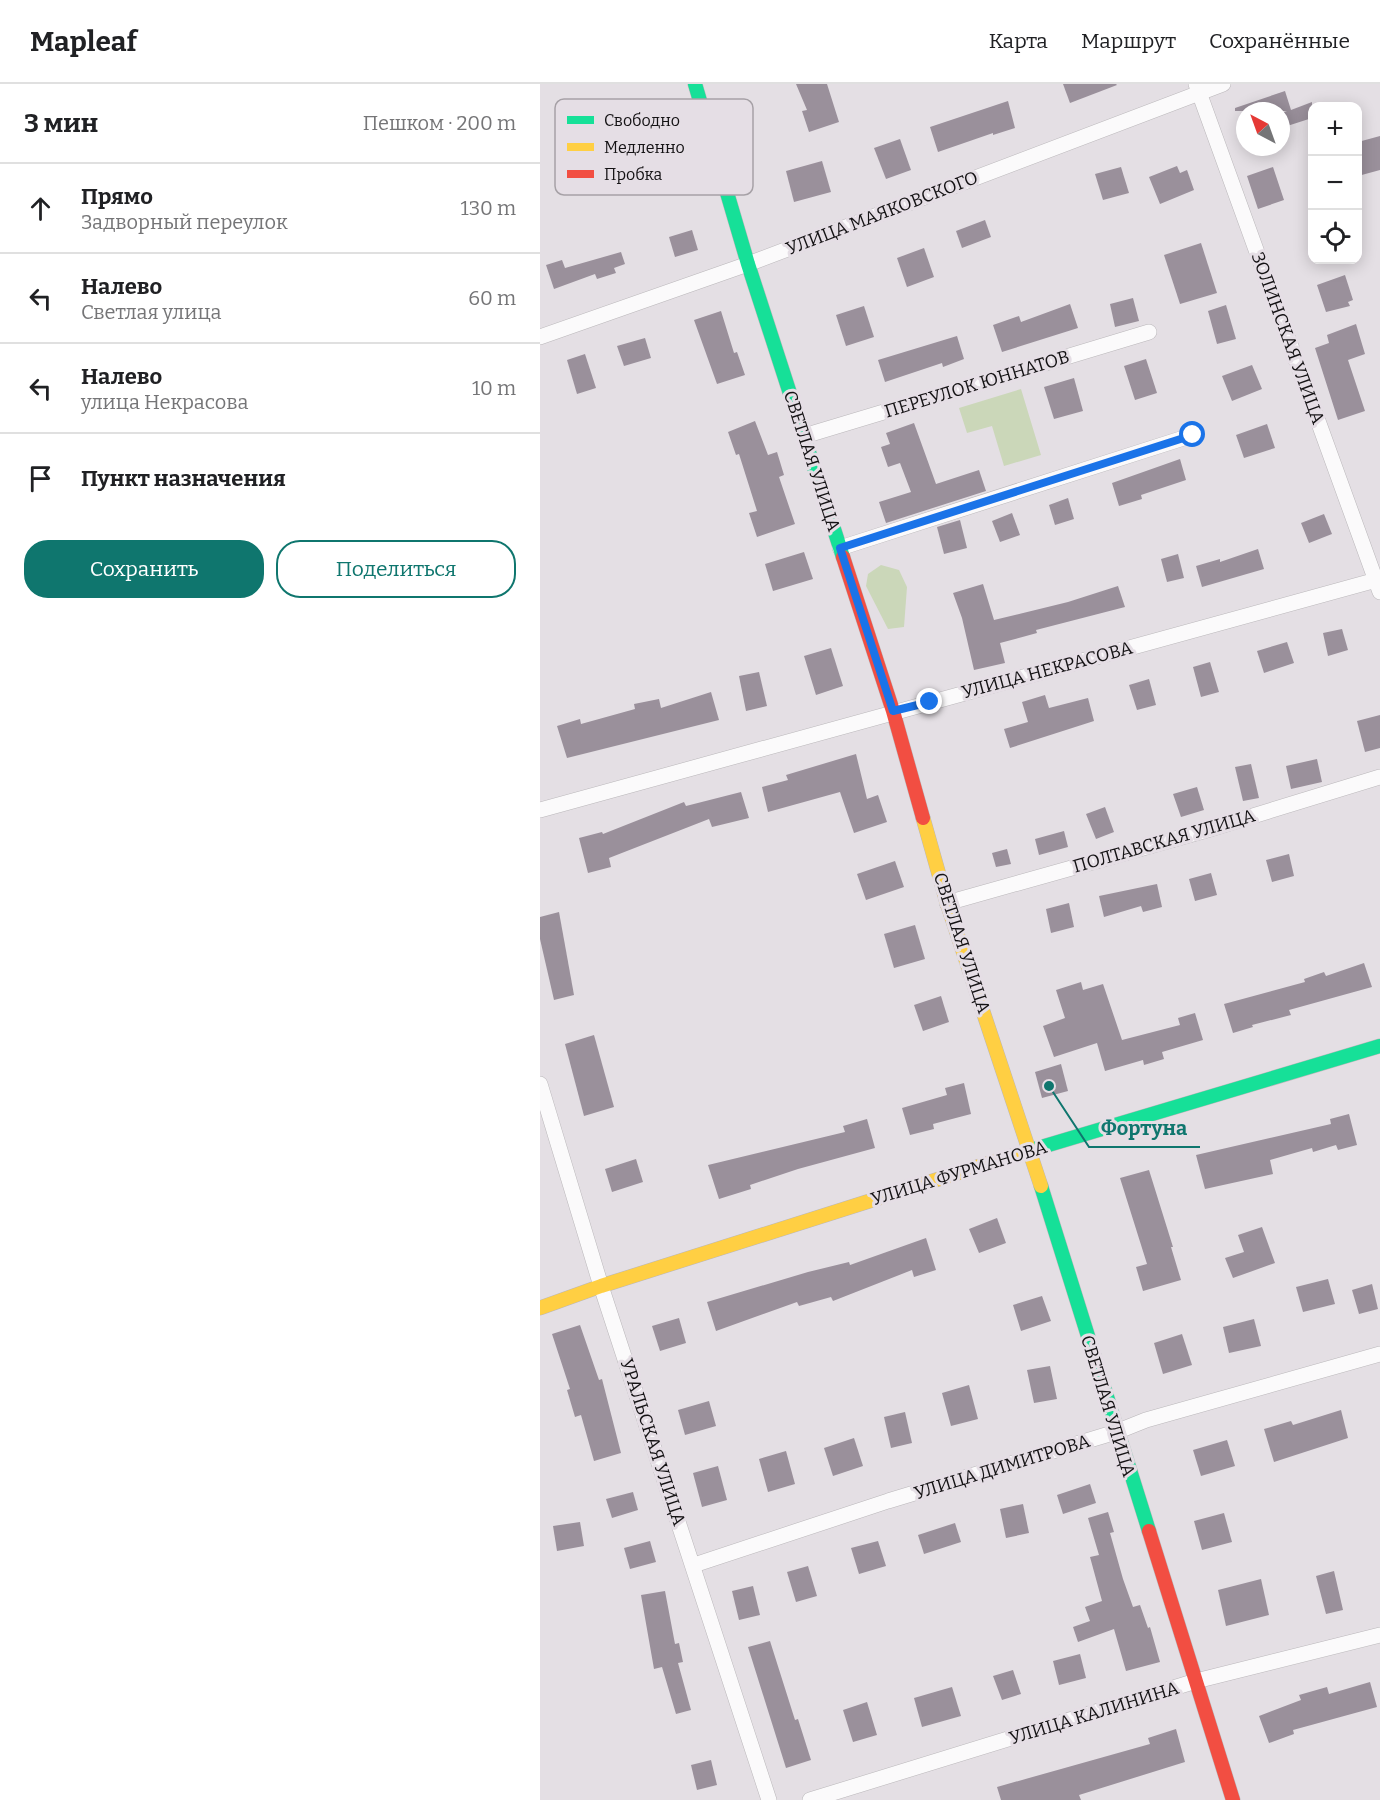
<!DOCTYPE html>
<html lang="ru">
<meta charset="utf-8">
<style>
body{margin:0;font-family:Bitter,serif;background:#f2f2f2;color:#202124}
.controls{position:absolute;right:18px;top:18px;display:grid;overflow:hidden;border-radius:12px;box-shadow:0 3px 15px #0003}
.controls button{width:54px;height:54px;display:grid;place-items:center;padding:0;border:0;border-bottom:2px solid #e0e0e0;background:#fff;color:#202124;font:30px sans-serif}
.compass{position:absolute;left:696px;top:18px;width:54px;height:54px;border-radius:50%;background:#fff;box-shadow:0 3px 15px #0003;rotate:319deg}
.stop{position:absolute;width:18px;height:18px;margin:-14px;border:4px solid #1a73e8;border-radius:50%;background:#fff}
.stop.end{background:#1a73e8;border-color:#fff;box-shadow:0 2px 6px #0008}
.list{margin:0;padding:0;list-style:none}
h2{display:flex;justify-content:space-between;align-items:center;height:78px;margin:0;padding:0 24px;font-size:26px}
h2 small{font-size:20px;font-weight:400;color:#757577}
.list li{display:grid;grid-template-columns:39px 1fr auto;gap:18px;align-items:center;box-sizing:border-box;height:90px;padding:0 24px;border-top:2px solid #e0e0e0}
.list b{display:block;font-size:22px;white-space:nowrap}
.list p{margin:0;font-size:20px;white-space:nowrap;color:#757577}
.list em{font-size:20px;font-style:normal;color:#757577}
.actions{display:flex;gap:12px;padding:18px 24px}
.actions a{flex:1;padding:14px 0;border:2px solid #0f766e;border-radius:24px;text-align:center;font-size:21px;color:#0f766e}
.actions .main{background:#0f766e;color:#fff}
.icon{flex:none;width:33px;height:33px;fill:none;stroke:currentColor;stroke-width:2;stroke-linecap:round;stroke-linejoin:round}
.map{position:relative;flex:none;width:840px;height:1716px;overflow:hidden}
header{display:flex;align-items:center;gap:36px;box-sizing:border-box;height:84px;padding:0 30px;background:#fff;border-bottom:2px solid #e0e0e0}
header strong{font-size:28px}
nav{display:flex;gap:33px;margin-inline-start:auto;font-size:21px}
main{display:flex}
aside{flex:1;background:#fff}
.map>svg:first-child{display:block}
.green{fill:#cbd7b9}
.building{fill:#9a909b}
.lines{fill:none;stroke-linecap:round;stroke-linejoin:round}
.street-casing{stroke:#bab7ba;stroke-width:16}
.fast-casing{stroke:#bab7ba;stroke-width:15}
.slow-casing{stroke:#bab7ba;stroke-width:15}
.jam-casing{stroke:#bab7ba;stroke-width:15}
.street{stroke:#fbfafb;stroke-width:15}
.fast{stroke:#16e098;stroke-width:14}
.slow{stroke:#ffcf43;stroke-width:14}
.jam{stroke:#f24e42;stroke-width:14}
.route{stroke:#1a73e8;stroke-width:8}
.labels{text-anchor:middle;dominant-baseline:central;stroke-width:6;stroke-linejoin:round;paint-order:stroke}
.street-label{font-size:18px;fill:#141214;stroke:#e5dee5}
.key{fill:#e5dee5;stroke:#a6a1a6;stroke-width:1.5}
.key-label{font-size:16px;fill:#141214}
.leader{fill:none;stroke:#0f766e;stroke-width:2}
.callout-dot{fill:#0f766e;stroke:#e5dee5;stroke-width:2}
.callout-label{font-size:20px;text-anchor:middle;font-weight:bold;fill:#0f766e;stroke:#e5dee5;stroke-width:6;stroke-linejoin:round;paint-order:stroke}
</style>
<header>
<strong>Mapleaf</strong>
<nav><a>Карта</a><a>Маршрут</a><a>Сохранённые</a></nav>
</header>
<main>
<aside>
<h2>3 мин<small>Пешком · 200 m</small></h2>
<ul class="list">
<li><svg class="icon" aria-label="ahead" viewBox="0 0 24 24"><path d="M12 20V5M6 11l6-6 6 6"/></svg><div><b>Прямо</b><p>Задворный переулок</p></div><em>130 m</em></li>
<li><svg class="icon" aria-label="left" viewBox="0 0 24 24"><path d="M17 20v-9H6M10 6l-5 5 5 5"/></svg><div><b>Налево</b><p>Светлая улица</p></div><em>60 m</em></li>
<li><svg class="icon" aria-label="left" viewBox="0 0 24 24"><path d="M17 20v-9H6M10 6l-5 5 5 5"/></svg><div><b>Налево</b><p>улица Некрасова</p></div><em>10 m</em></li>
<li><svg class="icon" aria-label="arrive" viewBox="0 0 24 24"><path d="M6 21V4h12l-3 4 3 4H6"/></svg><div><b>Пункт назначения</b></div></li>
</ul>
<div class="actions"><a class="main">Сохранить</a><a>Поделиться</a></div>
</aside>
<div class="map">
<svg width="840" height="1716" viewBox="0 0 840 1716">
<rect width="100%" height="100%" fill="#e4dfe4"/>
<g class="green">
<path d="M 481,305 L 501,371 L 464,382 L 452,342 L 427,349 L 419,324 Z"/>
<path d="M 341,481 L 359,486 L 367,503 L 364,543 L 348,545 L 326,502 L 328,490 Z"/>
</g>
<g class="building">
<path d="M 256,0 L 287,0 L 299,38 L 269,48 L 262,27 L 267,26 Z"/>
<path d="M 523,0 L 576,0 L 577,1 L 530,19 Z"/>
<path d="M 745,7 L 751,26 L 772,18 L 772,34 L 741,44 L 741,29 L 747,27 L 695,27 L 695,24 Z"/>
<path d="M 468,17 L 475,44 L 453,51 L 453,49 L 398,68 L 390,43 Z"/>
<path d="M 840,52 L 840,86 L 818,92 L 818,58 Z"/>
<path d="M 360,55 L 371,86 L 346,95 L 334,64 Z"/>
<path d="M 282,77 L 291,108 L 254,118 L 246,87 Z"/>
<path d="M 637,82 L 640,89 L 647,86 L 654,106 L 620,120 L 609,93 Z"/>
<path d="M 581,83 L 589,109 L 563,116 L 555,90 Z"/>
<path d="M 733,83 L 744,116 L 718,125 L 707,92 Z"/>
<path d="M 445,136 L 451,153 L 422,164 L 416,147 Z"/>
<path d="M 152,146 L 158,166 L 135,173 L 129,153 Z"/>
<path d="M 661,159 L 677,209 L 640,220 L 624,171 Z"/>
<path d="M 384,164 L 394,193 L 367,203 L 357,174 Z"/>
<path d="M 81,168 L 85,180 L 74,184 L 76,189 L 57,195 L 55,190 L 14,205 L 6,181 L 22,176 L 25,184 Z"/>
<path d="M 805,191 L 813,216 L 808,218 L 810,222 L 786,228 L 777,201 Z"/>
<path d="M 593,214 L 599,237 L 575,243 L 570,220 Z"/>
<path d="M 530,220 L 538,244 L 462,268 L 453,241 L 479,232 L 481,238 Z"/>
<path d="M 686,221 L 696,255 L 677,260 L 668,227 Z"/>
<path d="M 324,222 L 334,253 L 306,262 L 296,231 Z"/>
<path d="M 181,227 L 194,269 L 197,268 L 205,291 L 177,300 L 154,236 Z"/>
<path d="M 816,240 L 825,270 L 808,276 L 825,327 L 798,336 L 775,264 L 789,259 L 787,251 Z"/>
<path d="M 417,252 L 424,275 L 403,283 L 402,279 L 345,298 L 338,276 Z"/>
<path d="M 105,254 L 111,274 L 84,282 L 77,262 Z"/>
<path d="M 45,270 L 56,304 L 37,310 L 27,276 Z"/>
<path d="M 606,275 L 617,309 L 595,316 L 584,282 Z"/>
<path d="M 712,281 L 722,305 L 692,317 L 682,292 Z"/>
<path d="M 534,294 L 543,327 L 514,335 L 504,303 Z"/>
<path d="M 215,337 L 228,371 L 237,368 L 244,391 L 239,393 L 255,440 L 217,453 L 209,429 L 217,427 L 199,370 L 196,371 L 188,348 Z"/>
<path d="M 374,339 L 396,400 L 439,386 L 446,407 L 346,439 L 339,418 L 371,408 L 360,379 L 348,383 L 341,363 L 350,360 L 346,349 Z"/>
<path d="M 727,340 L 735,364 L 704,374 L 696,351 Z"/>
<path d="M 640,375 L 646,396 L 601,411 L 602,415 L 579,422 L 572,399 Z"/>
<path d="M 528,414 L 534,435 L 515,441 L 509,421 Z"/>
<path d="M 472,429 L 480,451 L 460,458 L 452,437 Z"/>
<path d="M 784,430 L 792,450 L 769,459 L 761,439 Z"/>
<path d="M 420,436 L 427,464 L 404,470 L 397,443 Z"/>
<path d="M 718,465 L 724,485 L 662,503 L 656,482 L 680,475 L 680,478 Z"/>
<path d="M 264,468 L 273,495 L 233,507 L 225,480 Z"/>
<path d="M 638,470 L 644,494 L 627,498 L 621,475 Z"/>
<path d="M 443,500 L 454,536 L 528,518 L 578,502 L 585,523 L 496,546 L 497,549 L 460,559 L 465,579 L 434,586 L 422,534 L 413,509 Z"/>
<path d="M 802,545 L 808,566 L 788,572 L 783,549 Z"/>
<path d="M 747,558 L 754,579 L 724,589 L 717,567 Z"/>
<path d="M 291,564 L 303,602 L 276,611 L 264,572 Z"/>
<path d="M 670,578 L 679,608 L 661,613 L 653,583 Z"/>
<path d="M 219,588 L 227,622 L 206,627 L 199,592 Z"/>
<path d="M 609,595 L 616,621 L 597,626 L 589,601 Z"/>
<path d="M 171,608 L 179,636 L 27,674 L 17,642 L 40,635 L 41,640 L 95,625 L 94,620 L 119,615 L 121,624 Z"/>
<path d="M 505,611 L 509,624 L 548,614 L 554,637 L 470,664 L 464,645 L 488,638 L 482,618 Z"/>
<path d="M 840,631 L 840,664 L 825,668 L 817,637 Z"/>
<path d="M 316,670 L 327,715 L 338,711 L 347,738 L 314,749 L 300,708 L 228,728 L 222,703 L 248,696 L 246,691 Z"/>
<path d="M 777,675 L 782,698 L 751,705 L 746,682 Z"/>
<path d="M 711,680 L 719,714 L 703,717 L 695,683 Z"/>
<path d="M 657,703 L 664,726 L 641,733 L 633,710 Z"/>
<path d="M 201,708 L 209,734 L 172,743 L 169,735 L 69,774 L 71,783 L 48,789 L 39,754 L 62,748 L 63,750 L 144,718 L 146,722 Z"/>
<path d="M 565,723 L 574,748 L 556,755 L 546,730 Z"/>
<path d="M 524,747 L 528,763 L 499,771 L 495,755 Z"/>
<path d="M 467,765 L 471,780 L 456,783 L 452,769 Z"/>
<path d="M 749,770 L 754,792 L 732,798 L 726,776 Z"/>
<path d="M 355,777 L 364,803 L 326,816 L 317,790 Z"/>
<path d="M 671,789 L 677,811 L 655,817 L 649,795 Z"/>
<path d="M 617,800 L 622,823 L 603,828 L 601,822 L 564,833 L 559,812 Z"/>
<path d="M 529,819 L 534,843 L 511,849 L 506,825 Z"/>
<path d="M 19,828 L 34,911 L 14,916 L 0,855 L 0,833 Z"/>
<path d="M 375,841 L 385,875 L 354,884 L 344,850 Z"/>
<path d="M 824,879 L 832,903 L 749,926 L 751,931 L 712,941 L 713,943 L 693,949 L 684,920 L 765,898 L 764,895 L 784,888 L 786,892 Z"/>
<path d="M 541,898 L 543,906 L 563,900 L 582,956 L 640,941 L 638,934 L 655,929 L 663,956 L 622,968 L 624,975 L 604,981 L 603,976 L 565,987 L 557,959 L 514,973 L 503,942 L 525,934 L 516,906 Z"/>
<path d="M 401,912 L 409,938 L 383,947 L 374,921 Z"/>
<path d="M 54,951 L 74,1023 L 44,1032 L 25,960 Z"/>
<path d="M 521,980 L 528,1007 L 502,1014 L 495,988 Z"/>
<path d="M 424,999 L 431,1030 L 393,1040 L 394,1045 L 370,1051 L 362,1024 L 407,1011 L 405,1004 Z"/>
<path d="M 809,1030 L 817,1061 L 798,1066 L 796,1061 L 773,1068 L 772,1064 L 730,1076 L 733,1090 L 665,1105 L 656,1071 L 791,1040 L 790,1035 Z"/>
<path d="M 327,1035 L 335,1064 L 258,1085 L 210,1101 L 211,1105 L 179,1115 L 168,1081 L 305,1048 L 303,1042 Z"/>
<path d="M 96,1075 L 103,1098 L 72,1108 L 65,1085 Z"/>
<path d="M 609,1086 L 633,1163 L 631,1163 L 641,1196 L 603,1207 L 596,1183 L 607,1180 L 580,1094 Z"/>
<path d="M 457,1134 L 466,1159 L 439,1169 L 429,1145 Z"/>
<path d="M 722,1143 L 735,1179 L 693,1194 L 685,1174 L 704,1168 L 698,1151 Z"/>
<path d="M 386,1154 L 396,1186 L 374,1193 L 372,1186 L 293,1217 L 291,1213 L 259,1222 L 257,1218 L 176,1247 L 167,1218 L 268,1188 L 309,1178 L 310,1181 Z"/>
<path d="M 788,1195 L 795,1220 L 763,1228 L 756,1203 Z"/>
<path d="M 832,1200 L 838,1225 L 819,1230 L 812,1206 Z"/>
<path d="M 502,1212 L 511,1237 L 481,1247 L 473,1221 Z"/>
<path d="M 139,1234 L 146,1259 L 120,1267 L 112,1242 Z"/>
<path d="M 714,1235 L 721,1262 L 689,1269 L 683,1243 Z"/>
<path d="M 40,1241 L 59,1296 L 62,1295 L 81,1369 L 54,1377 L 41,1331 L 35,1333 L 27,1306 L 30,1305 L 12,1250 Z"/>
<path d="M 642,1250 L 652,1281 L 623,1290 L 614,1259 Z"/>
<path d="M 510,1282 L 517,1315 L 494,1319 L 487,1286 Z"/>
<path d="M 429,1301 L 438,1335 L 411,1342 L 402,1309 Z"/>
<path d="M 169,1317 L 176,1342 L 145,1351 L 138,1326 Z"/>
<path d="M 801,1326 L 808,1354 L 734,1378 L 724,1345 L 751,1337 L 753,1341 Z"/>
<path d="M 365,1328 L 372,1359 L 351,1364 L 344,1333 Z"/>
<path d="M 314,1354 L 323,1382 L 293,1392 L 284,1364 Z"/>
<path d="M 687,1356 L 695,1382 L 661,1392 L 653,1366 Z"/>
<path d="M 246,1367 L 255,1400 L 228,1408 L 219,1375 Z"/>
<path d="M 178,1382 L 187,1416 L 162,1423 L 153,1389 Z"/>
<path d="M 550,1400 L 556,1419 L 523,1430 L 517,1411 Z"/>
<path d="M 93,1408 L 98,1426 L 72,1434 L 66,1415 Z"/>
<path d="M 483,1420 L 489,1449 L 466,1454 L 460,1425 Z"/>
<path d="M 568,1428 L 574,1448 L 570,1449 L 583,1495 L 593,1523 L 600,1521 L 608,1544 L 610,1543 L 620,1578 L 586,1587 L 574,1545 L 538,1558 L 533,1543 L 550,1537 L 545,1523 L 562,1517 L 550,1473 L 559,1471 L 548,1434 Z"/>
<path d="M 684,1429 L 692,1458 L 662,1466 L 654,1437 Z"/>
<path d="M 40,1438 L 44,1462 L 17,1467 L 13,1442 Z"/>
<path d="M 415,1439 L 421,1458 L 384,1470 L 378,1451 Z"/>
<path d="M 110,1457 L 116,1478 L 90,1485 L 84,1464 Z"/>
<path d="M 338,1457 L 346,1482 L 319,1490 L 311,1464 Z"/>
<path d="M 268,1482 L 277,1512 L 256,1518 L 247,1488 Z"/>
<path d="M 794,1487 L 803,1526 L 786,1530 L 776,1492 Z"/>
<path d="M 721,1495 L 729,1531 L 686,1542 L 678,1506 Z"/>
<path d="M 213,1502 L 220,1531 L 199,1536 L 192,1507 Z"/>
<path d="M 125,1507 L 135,1560 L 139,1559 L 143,1578 L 138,1579 L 151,1626 L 136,1630 L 122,1583 L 114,1585 L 101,1511 Z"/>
<path d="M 230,1557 L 255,1636 L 258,1635 L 271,1676 L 246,1684 L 208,1563 Z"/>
<path d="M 540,1570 L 546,1594 L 519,1601 L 513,1577 Z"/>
<path d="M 473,1586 L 481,1610 L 462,1616 L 453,1592 Z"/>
<path d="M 830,1598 L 837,1623 L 753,1646 L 754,1650 L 729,1659 L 719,1632 L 761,1616 L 759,1611 L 787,1603 L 789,1610 Z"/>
<path d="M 412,1603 L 421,1632 L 382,1643 L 374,1614 Z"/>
<path d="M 327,1618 L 337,1651 L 313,1658 L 303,1626 Z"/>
<path d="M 636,1645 L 645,1678 L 539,1711 L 541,1716 L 461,1716 L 457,1703 L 610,1660 L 608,1654 Z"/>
<path d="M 171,1676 L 177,1701 L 157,1706 L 151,1681 Z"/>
</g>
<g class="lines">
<g class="street-casing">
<g id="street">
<path d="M 656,0 L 840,508"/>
<path d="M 0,253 L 208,180 L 683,0"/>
<path d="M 264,352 L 609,248"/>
<path d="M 300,464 L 653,351"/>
<path d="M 0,726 L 840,495"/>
<path d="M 407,819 L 667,746 L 840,693"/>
<path d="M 0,1000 L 61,1202 L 229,1716"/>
<path d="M 154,1481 L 348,1417 L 576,1348 L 606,1336 L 840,1270"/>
<path d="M 270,1716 L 656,1597 L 840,1551"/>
</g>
</g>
<g class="fast-casing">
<g id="fast">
<path d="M 155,0 L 208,180 L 303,473"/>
<path d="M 478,1070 L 840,962"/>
<path d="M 501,1102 L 609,1447"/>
</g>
</g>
<g class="slow-casing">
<g id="slow">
<path d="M 383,734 L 407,819 L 501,1102"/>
<path d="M 0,1224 L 61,1202 L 478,1070"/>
</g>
</g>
<g class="jam-casing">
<g id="jam">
<path d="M 303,473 L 353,627 L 383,734"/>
<path d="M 609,1447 L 693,1716"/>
</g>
</g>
<use href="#street" class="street"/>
<use href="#fast" class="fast"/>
<use href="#slow" class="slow"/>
<use href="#jam" class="jam"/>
</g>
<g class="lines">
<path class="route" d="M 390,618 L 353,627 L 300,464 L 653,351"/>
</g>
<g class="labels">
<g class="street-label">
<text transform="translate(342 129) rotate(-21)">УЛИЦА МАЯКОВСКОГО</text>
<text transform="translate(748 254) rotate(70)">ЗОЛИНСКАЯ УЛИЦА</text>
<text transform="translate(437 300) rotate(-17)">ПЕРЕУЛОК ЮННАТОВ</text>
<text transform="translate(272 377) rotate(72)">СВЕТЛАЯ УЛИЦА</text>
<text transform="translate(507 586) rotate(-15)">УЛИЦА НЕКРАСОВА</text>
<text transform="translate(624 757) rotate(-16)">ПОЛТАВСКАЯ УЛИЦА</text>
<text transform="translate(422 859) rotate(72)">СВЕТЛАЯ УЛИЦА</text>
<text transform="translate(419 1089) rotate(-17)">УЛИЦА ФУРМАНОВА</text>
<text transform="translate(568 1322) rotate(73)">СВЕТЛАЯ УЛИЦА</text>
<text transform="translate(113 1358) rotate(72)">УРАЛЬСКАЯ УЛИЦА</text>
<text transform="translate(462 1383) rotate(-17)">УЛИЦА ДИМИТРОВА</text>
<text transform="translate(554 1629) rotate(-17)">УЛИЦА КАЛИНИНА</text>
</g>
</g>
<rect x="15" y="15" width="198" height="96" rx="9" class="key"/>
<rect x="27" y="32" width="27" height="8" fill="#16e098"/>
<rect x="27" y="59" width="27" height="8" fill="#ffcf43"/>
<rect x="27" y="86" width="27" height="8" fill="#f24e42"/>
<g class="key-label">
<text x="64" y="42">Свободно</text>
<text x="64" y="69">Медленно</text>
<text x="64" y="96">Пробка</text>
</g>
<path class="leader" d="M509 1002L549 1063H660"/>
<circle class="callout-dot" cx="509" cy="1002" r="6"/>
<g class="callout-label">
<text x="604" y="1051">Фортуна</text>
</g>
</svg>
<div class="controls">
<button>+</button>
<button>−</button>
<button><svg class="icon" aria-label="locate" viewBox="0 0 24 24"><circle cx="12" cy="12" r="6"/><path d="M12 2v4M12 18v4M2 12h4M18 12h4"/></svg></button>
</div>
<svg class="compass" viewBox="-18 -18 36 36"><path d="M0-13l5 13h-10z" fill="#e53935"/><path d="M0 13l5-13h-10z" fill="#757577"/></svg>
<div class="stop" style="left:653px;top:351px"></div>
<div class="stop end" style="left:390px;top:618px"></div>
</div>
</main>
